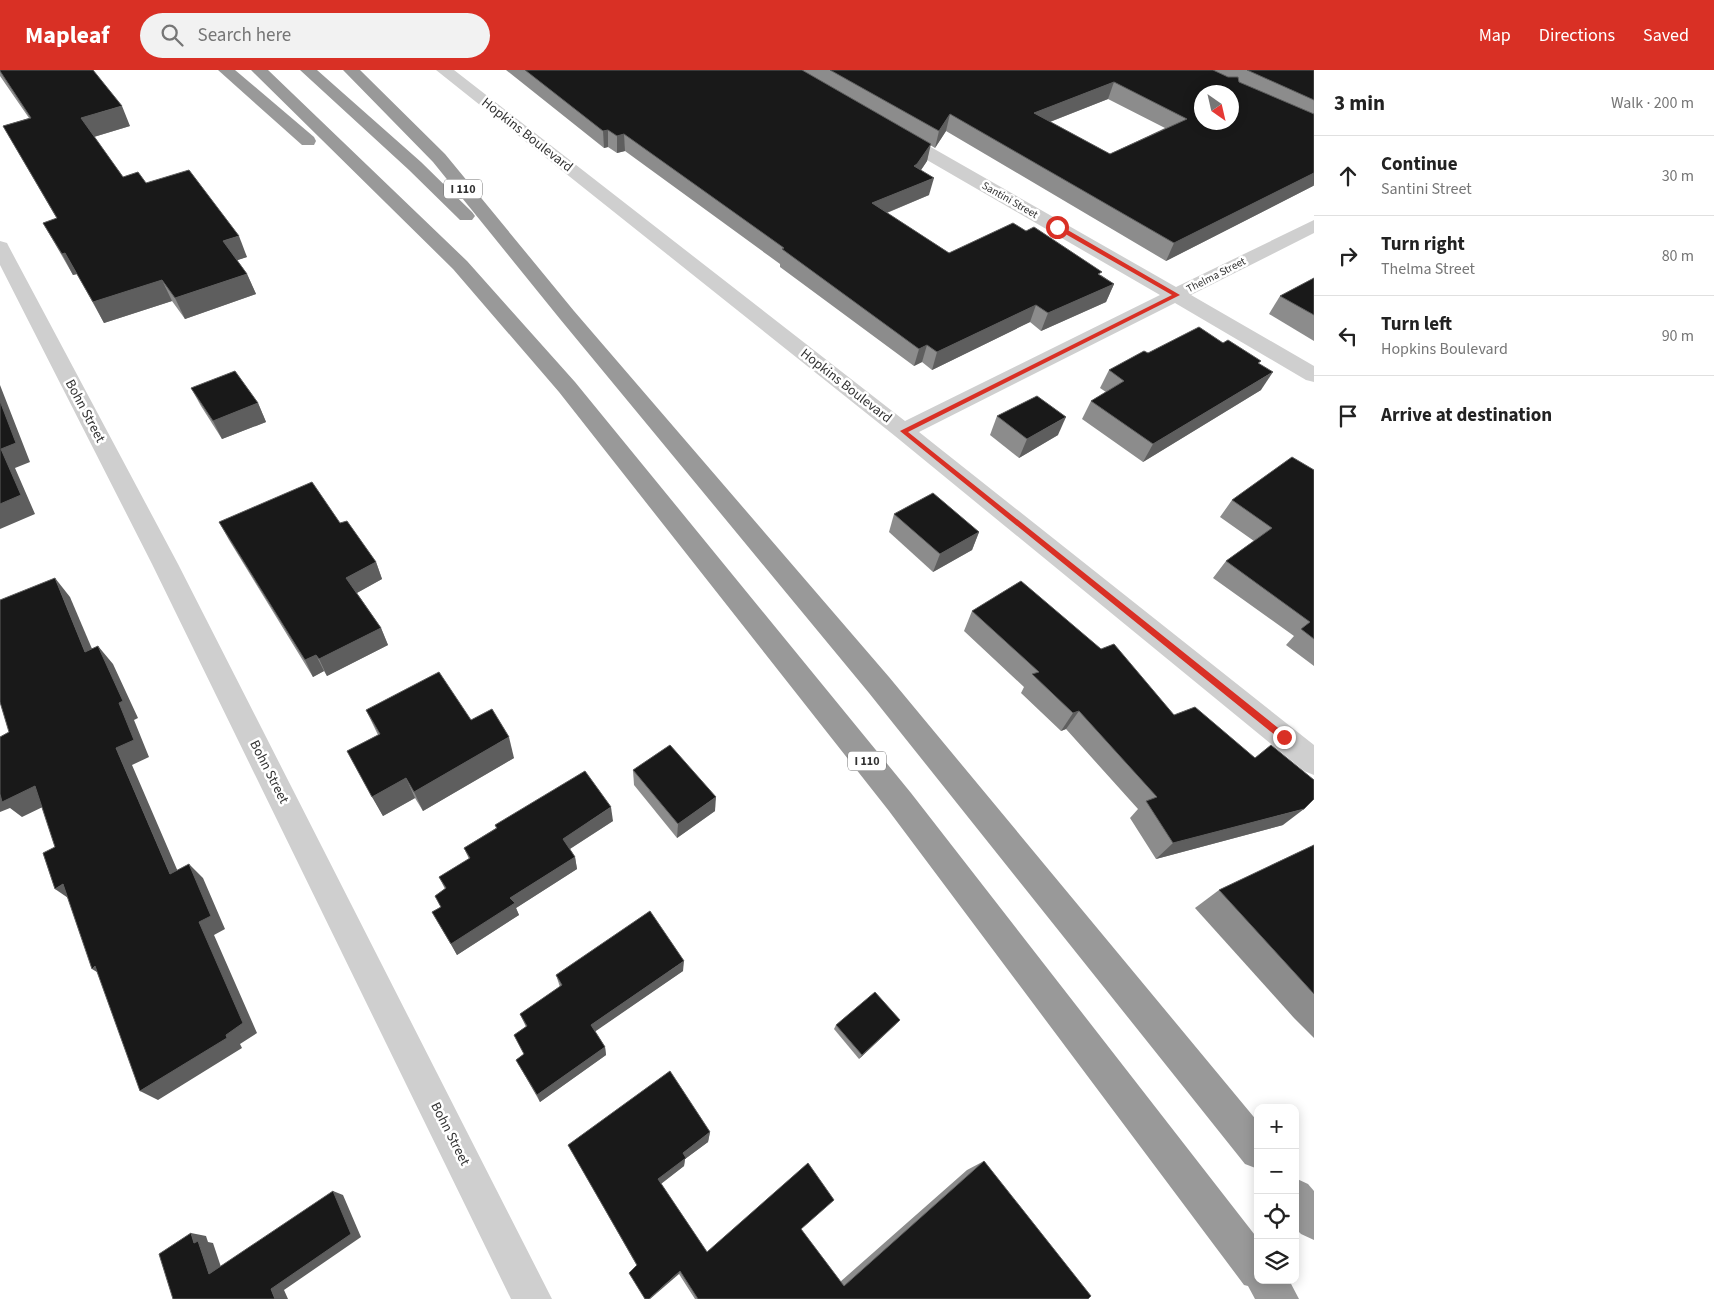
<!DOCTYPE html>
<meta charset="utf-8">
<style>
body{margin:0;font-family:"Source Sans 3",sans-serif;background:#f2f2f2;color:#222}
.controls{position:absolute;right:15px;bottom:15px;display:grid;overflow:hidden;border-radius:10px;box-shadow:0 2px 12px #0003}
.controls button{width:45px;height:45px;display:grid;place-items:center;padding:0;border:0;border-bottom:1px solid #e0e0e0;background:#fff;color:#222;font:25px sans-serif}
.compass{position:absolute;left:1194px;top:15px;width:45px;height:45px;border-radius:50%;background:#fff;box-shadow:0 2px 12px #0003;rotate:146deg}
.stop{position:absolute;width:15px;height:15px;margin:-11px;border:4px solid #d93025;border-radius:50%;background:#fff}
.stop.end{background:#d93025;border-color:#fff;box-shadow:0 1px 5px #0008}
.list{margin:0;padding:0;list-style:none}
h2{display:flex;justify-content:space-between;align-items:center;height:65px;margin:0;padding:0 20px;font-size:21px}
h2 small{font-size:16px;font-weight:400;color:#767676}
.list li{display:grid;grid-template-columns:32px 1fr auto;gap:15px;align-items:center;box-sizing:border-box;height:80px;padding:0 20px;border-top:1px solid #e0e0e0}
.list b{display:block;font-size:19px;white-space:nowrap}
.list p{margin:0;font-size:16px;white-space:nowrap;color:#767676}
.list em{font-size:16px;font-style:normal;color:#767676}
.icon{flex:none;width:28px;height:28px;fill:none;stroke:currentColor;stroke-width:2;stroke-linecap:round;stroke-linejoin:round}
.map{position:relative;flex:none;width:1314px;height:1229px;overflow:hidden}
header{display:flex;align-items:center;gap:30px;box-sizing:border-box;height:70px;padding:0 25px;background:#d93025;color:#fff}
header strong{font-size:24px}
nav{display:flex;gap:28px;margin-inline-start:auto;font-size:18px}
.search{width:350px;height:45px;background:#f2f2f2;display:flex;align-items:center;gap:12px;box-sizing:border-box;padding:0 18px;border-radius:28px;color:#767676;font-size:19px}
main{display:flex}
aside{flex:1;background:#fff}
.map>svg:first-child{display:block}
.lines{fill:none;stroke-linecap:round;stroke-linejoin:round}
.street{fill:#cfcfcf;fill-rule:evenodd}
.highway{fill:#999;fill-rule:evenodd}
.wall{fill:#8c8c8c;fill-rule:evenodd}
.shaded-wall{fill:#5e5e5e}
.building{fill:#191919;stroke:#5e5e5e;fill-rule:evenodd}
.route{fill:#d93025}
.labels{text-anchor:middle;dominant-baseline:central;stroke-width:5;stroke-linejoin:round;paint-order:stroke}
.far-street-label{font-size:11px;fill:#323232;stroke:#fff}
.shield{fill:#fff;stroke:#707070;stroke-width:1}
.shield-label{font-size:12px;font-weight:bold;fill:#323232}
.street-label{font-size:14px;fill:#323232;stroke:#fff}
</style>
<header>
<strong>Mapleaf</strong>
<div class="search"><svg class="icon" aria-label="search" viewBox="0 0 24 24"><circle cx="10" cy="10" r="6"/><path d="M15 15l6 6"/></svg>Search here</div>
<nav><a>Map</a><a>Directions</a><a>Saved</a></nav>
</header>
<main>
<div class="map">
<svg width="1314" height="1229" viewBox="0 0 1314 1229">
<rect width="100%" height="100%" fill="#fff"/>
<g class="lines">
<g class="street">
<path d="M 436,0 L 454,0 L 905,351 L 1160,225 L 889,68 L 887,64 L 889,60 L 901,60 L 1176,217 L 1314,150 L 1314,163 L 1191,225 L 1314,296 L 1314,312 L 1306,310 L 1175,233 L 919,362 L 1314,675 L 1314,705 L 1304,701 L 895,366 Z"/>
<path d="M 0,171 L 7,173 L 9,177 L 178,494 L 552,1229 L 511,1229 L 152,494 L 0,195 Z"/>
</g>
<g class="highway">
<path d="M 218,0 L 235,0 L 314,67 L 316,71 L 314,75 L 302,75 Z"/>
<path d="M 251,0 L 268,0 L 467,191 L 575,312 L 911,723 L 1258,1169 L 1258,1210 L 1289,1210 L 1299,1229 L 1255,1229 L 1248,1216 L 1244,1215 L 889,741 L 559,322 L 453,199 Z"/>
<path d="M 300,0 L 317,0 L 421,92 L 472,142 L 475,146 L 472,150 L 460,150 L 409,100 Z"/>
<path d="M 343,0 L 360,0 L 445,84 L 574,241 L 889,607 L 1258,1052 L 1258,1099 L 1245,1094 L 869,623 L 560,249 L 433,92 Z"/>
<path d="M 1295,1108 L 1308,1114 L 1314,1121 L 1314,1170 L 1301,1164 L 1295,1158 Z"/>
</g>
</g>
<g class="wall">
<path d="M 0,0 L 130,56 L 94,67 L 123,107 L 146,113 L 247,187 L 237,190 L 247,204 L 256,224 L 185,249 L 172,231 L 104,253 L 77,204 L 73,205 L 43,153 L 57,149 L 3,56 L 29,48 L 0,6 Z"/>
<path d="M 506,0 L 1314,0 L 1314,116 L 1313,116 L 1166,191 L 946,61 L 935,78 L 930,75 L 927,91 L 921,100 L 929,125 L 887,143 L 949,183 L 1101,205 L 1114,214 L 1106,232 L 1041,261 L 1030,252 L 932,300 L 922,292 L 914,296 L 780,197 L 780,194 L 625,81 L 617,83 L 608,77 L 604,78 ZM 1108,29 L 1165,58 L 1110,84 L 1050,52 Z"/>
<path d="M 1314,208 L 1314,271 L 1269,244 L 1280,226 Z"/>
<path d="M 1223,273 L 1259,294 L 1261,320 L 1143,392 L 1082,349 L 1091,331 L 1106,322 L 1100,318 L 1109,300 L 1148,283 Z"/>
<path d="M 191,318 L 258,333 L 266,352 L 222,369 L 201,336 Z"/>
<path d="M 997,346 L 1058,365 L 1019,388 L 990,365 Z"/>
<path d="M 1314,400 L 1314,596 L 1286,575 L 1294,566 L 1213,508 L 1226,491 L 1254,471 L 1220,447 L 1232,430 Z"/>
<path d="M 894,444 L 979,462 L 972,480 L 933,502 L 889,462 Z"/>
<path d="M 219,452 L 340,453 L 376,492 L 382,509 L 357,523 L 381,558 L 388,575 L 327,606 L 324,601 L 313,607 L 229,470 Z"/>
<path d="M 972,541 L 1174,645 L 1283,755 L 1156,789 L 1130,748 L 1138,739 L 1066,659 L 1061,661 L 1021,623 L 1024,617 L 964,561 Z"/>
<path d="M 366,640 L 471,650 L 514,688 L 423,741 L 415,728 L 383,746 L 347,681 L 378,665 Z"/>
<path d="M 633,700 L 715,741 L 677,768 L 634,715 Z"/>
<path d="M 613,751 L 570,779 L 575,787 L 577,799 L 516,838 L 519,845 L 457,885 L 432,842 L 441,837 L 435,826 L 445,819 L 439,807 L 469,789 L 464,778 L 496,758 L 495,755 Z"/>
<path d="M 1314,775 L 1314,968 L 1294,948 L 1195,838 L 1219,820 Z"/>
<path d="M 683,901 L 595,961 L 605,977 L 606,985 L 540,1032 L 516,990 L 524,984 L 514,965 L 526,957 L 520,944 L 560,917 L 556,905 Z"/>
<path d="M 896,954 L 859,989 L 834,959 L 836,955 Z"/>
<path d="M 710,1062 L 708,1072 L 685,1089 L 684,1096 L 661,1114 L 707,1182 L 801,1159 L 840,1212 L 967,1100 L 984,1091 L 1088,1229 L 695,1229 L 679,1204 L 637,1196 L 568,1075 Z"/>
</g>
<g class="shaded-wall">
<path d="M 1114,12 L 1108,29 L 1029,60 L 1034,43 Z"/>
<path d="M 122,36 L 130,56 L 90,68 L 81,48 Z"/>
<path d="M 950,44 L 946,61 L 935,78 L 939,61 Z"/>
<path d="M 608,60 L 608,77 L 604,78 L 603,61 Z"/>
<path d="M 624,64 L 625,81 L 617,83 L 617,66 Z"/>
<path d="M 931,74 L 927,91 L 913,112 L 914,96 Z"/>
<path d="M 1314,103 L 1314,114 L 1313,116 L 1166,191 L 1174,173 Z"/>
<path d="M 934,108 L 929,125 L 869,150 L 872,133 Z"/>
<path d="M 239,166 L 247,187 L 232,192 L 223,171 Z"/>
<path d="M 65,183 L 77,204 L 73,205 L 62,184 Z"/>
<path d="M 247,204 L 256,224 L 185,249 L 175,228 Z"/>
<path d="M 162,210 L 172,231 L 104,253 L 93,232 Z"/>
<path d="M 1114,214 L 1106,232 L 1041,261 L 1048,243 Z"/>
<path d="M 1036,235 L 1030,252 L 932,300 L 937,282 Z"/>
<path d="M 927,275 L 922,292 L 914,296 L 919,279 Z"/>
<path d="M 1273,302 L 1261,320 L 1143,392 L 1153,374 Z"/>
<path d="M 0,315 L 30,392 L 15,398 L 35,444 L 0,459 Z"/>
<path d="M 258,333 L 266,352 L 222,369 L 213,351 Z"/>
<path d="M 1066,347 L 1058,365 L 1019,388 L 1027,369 Z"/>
<path d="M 979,462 L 972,480 L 933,502 L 940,484 Z"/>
<path d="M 376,492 L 382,509 L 353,525 L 346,508 Z"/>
<path d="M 55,508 L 70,527 L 101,600 L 85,582 Z"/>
<path d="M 381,558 L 388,575 L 327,606 L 319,589 Z"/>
<path d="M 98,576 L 113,594 L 138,648 L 134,650 L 149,687 L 132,695 L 185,818 L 170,804 L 116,678 L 119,633 Z"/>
<path d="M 316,585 L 324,601 L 313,607 L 305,590 Z"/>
<path d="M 1079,641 L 1066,659 L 1061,661 L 1073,643 Z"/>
<path d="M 509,667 L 514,688 L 423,741 L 414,722 Z"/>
<path d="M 406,708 L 415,728 L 383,746 L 372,727 Z"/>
<path d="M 35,716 L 53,732 L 22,747 L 10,738 L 0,742 L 0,719 Z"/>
<path d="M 716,727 L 715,741 L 677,768 L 678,754 Z"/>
<path d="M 611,737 L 613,751 L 565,782 L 563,769 Z"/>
<path d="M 1304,739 L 1283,755 L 1156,789 L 1173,773 Z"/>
<path d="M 575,787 L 577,799 L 516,838 L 519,845 L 457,885 L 451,874 L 510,828 Z"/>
<path d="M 189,794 L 203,808 L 225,859 L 214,865 L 257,963 L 240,974 L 242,978 L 158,1030 L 140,1021 L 226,965 L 199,852 Z"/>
<path d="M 63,814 L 74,832 L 55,819 Z"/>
<path d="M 684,891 L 683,901 L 593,963 L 591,955 Z"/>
<path d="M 95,896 L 110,910 L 92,899 Z"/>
<path d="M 900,950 L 896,954 L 859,989 L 862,985 Z"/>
<path d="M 605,977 L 606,985 L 540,1032 L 537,1025 Z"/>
<path d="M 710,1062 L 708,1072 L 685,1089 L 684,1096 L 658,1116 L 658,1109 L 683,1083 Z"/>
<path d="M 333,1121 L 343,1125 L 361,1167 L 284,1220 L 288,1229 L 275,1229 L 271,1219 Z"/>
<path d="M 191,1163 L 206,1166 L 208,1172 L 213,1173 L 224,1206 L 209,1204 L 194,1173 Z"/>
<path d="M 680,1201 L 679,1204 L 650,1229 L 649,1229 Z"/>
</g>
<g class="building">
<path d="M 0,0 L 93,0 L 122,36 L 81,48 L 123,107 L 138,102 L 146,113 L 189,100 L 239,166 L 223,171 L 247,204 L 175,228 L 162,210 L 93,232 L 65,183 L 62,184 L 43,153 L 57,148 L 3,56 L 31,48 L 0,1 Z"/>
<path d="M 525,0 L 802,0 L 931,74 L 917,94 L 914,96 L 934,108 L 872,133 L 949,183 L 1013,153 L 1026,161 L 1034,157 L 1102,202 L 1098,204 L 1114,214 L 1048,243 L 1036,235 L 937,282 L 927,275 L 919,279 L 782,179 L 784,178 L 624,64 L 617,66 L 608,60 L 603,61 Z"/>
<path d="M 830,0 L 1213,0 L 1228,7 L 1238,7 L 1239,12 L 1314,44 L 1314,103 L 1174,173 L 950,44 L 939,61 ZM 1114,12 L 1187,49 L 1110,84 L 1034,43 ZM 1202,22 L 1232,22 L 1232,52 L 1202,52 Z"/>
<path d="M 1247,0 L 1314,0 L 1314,30 Z"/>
<path d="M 1314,208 L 1314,245 L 1280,226 Z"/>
<path d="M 1199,257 L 1223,273 L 1228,270 L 1261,291 L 1258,293 L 1273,302 L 1153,374 L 1091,331 L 1124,311 L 1109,300 L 1144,281 L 1148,283 Z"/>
<path d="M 235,301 L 258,333 L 213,351 L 191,318 Z"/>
<path d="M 1037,326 L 1066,347 L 1027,369 L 997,346 Z"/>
<path d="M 0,331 L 16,373 L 1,379 L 21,425 L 0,434 Z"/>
<path d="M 1292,387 L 1314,400 L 1314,569 L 1301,559 L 1310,552 L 1226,491 L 1272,458 L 1232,430 Z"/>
<path d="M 312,412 L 340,453 L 347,451 L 376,492 L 346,508 L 381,558 L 319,589 L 316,585 L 305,590 L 219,452 Z"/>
<path d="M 933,423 L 979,462 L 940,484 L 894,444 Z"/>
<path d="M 55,508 L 85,582 L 98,576 L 123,631 L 119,633 L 134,670 L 116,678 L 170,804 L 189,794 L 211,846 L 199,852 L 243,953 L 226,965 L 227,968 L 140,1021 L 95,896 L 92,899 L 63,814 L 55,819 L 43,783 L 55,777 L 35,716 L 2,732 L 0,724 L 0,667 L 9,662 L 0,632 L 0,530 Z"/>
<path d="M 1021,511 L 1101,579 L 1114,574 L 1174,645 L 1195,637 L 1255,688 L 1271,675 L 1314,710 L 1314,729 L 1304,739 L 1173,773 L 1146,731 L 1157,727 L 1079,641 L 1073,643 L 1032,604 L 1039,602 L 972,541 Z"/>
<path d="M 439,602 L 471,650 L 492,639 L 509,667 L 414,722 L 406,708 L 372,727 L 347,681 L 380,664 L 366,640 Z"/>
<path d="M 670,675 L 716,727 L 678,754 L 633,700 Z"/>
<path d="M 585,701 L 611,737 L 563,769 L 575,787 L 510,828 L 515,833 L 451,874 L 432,842 L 441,837 L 435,826 L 446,818 L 439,807 L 470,788 L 464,778 L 497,758 L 495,755 Z"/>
<path d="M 1314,775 L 1314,924 L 1219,820 Z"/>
<path d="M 650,841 L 684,891 L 591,955 L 605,977 L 537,1025 L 516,990 L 524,984 L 514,965 L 527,956 L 520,944 L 562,915 L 556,905 Z"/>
<path d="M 875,922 L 900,950 L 862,985 L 836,955 Z"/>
<path d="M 670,1001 L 710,1062 L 683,1083 L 686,1088 L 658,1109 L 707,1182 L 808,1093 L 834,1130 L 801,1159 L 844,1216 L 984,1091 L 1091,1226 L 1088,1229 L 698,1229 L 680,1201 L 649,1229 L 645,1229 L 629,1203 L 637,1195 L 568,1075 Z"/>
<path d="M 333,1121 L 351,1164 L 271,1219 L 275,1229 L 173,1229 L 159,1184 L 191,1163 L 194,1173 L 198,1171 L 209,1204 Z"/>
</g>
<path class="route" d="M 1055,155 L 1059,155 L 1180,225 L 908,362 L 1287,665 L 1287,670 L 1281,670 L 900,361 L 1172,225 L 1055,158 Z"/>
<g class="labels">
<g class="far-street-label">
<text transform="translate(1010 130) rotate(30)">Santini Street</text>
<text transform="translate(1216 205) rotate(-27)">Thelma Street</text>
</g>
<g class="shield">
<rect x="444" y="109.5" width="38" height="19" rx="4"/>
<rect x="848" y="681.5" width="38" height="19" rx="4"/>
</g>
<g class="shield-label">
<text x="463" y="119">I 110</text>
<text x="867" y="691">I 110</text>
</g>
<g class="street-label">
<text transform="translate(527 65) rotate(38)">Hopkins Boulevard</text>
<text transform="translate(846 316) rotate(38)">Hopkins Boulevard</text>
<text transform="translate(85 341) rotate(62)">Bohn Street</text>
<text transform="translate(269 702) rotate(63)">Bohn Street</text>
<text transform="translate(450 1064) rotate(63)">Bohn Street</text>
</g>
</g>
</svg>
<div class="controls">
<button>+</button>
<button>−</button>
<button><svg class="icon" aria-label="locate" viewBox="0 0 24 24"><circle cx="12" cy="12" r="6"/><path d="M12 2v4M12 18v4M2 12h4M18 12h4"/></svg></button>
<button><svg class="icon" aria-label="layers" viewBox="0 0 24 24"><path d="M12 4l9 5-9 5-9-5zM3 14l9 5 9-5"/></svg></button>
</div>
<svg class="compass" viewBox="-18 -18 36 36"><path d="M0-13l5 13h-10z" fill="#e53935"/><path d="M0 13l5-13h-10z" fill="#767676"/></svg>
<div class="stop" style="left:1057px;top:157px"></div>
<div class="stop end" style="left:1284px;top:667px"></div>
</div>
<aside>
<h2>3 min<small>Walk · 200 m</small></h2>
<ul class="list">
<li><svg class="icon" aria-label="ahead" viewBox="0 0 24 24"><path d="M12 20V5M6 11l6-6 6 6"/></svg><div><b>Continue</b><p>Santini Street</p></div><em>30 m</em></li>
<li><svg class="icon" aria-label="right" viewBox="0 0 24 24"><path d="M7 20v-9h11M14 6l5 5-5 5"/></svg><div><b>Turn right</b><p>Thelma Street</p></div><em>80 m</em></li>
<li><svg class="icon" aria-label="left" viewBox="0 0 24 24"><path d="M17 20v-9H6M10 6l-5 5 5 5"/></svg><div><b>Turn left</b><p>Hopkins Boulevard</p></div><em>90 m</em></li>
<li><svg class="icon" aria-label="arrive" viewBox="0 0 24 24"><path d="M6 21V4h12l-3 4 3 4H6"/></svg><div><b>Arrive at destination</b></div></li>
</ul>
</aside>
</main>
